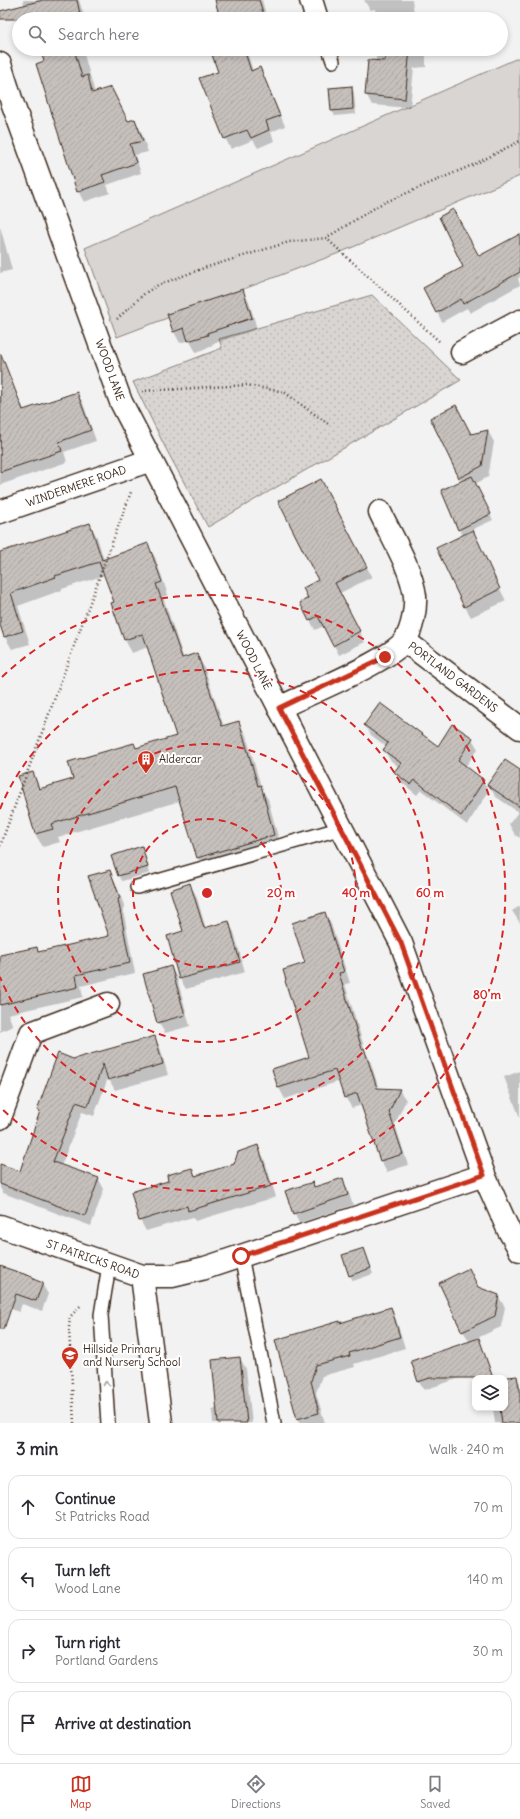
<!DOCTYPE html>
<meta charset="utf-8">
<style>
body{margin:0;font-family:Delius,sans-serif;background:#f7f7f7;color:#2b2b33}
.controls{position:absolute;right:12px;bottom:12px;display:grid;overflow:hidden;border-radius:8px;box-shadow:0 2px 6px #0003}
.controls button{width:36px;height:36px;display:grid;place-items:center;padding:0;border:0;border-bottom:1px solid #e1e1e2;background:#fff;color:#2b2b33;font:20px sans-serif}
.stop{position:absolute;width:12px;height:12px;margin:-9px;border:3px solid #c8321e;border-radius:50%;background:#fff}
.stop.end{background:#c8321e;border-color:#fff;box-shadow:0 1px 4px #0008}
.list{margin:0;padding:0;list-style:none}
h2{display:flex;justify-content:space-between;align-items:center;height:52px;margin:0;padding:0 16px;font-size:17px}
h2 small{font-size:13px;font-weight:400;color:#7c7c81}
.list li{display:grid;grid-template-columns:26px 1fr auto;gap:12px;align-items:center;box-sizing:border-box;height:64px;margin:0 8px 8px;padding:0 8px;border:1px solid #e1e1e2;border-radius:12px}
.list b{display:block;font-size:15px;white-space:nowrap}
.list p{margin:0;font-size:13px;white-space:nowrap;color:#7c7c81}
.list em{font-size:13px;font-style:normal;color:#7c7c81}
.icon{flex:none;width:22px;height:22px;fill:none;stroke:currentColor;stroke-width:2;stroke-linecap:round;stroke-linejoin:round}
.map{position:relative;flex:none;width:520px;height:1423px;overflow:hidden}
.search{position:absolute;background:#fff;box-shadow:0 2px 6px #0003;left:12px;right:12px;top:12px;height:44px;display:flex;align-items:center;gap:10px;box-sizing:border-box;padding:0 14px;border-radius:22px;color:#7c7c81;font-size:15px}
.sheet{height:340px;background:#fff}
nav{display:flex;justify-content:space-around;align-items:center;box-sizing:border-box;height:56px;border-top:1px solid #e1e1e2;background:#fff;font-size:11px;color:#7c7c81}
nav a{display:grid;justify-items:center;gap:2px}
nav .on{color:#c8321e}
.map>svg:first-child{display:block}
.grass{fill:#d8d5d2;stroke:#8a8078}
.park{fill:url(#park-dots);stroke:#8a8078}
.shadow{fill:#0003}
.building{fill:url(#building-hatch);stroke:#3b2a1e}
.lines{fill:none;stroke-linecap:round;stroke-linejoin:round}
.service-casing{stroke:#3b2a1e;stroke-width:16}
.minor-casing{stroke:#3b2a1e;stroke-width:25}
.tertiary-casing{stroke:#3b2a1e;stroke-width:25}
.path{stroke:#3b2a1e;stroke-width:2.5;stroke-dasharray:1 3;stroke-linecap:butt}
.service{stroke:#fff;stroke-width:13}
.minor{stroke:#fff;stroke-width:22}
.tertiary{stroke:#fff;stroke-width:22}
.oneway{stroke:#a79f9a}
.route{stroke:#c8321e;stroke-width:5}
.ring{fill:none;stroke:#d62828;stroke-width:2;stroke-dasharray:7 5}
.labels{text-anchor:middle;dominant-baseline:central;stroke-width:4;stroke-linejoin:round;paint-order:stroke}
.street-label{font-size:11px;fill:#3b2a1e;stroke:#fff}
.poi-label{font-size:11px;fill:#3b2a1e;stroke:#fff;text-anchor:start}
.centre{fill:#d62828;stroke:#fff;stroke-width:2}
.ring-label{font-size:12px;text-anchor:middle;font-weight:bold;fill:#d62828;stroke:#fff;stroke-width:4;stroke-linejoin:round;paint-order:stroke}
</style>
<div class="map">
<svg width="520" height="1423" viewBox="0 0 520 1423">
<defs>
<pattern id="park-dots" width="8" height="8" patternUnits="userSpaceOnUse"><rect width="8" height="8" fill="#d8d5d2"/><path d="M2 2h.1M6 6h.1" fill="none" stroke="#bab7b4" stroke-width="1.8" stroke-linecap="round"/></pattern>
<pattern id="building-hatch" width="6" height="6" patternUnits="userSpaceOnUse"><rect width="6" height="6" fill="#c6c0bd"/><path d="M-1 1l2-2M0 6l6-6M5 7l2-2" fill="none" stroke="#aba5a2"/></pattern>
</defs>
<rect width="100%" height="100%" fill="#f3f2f2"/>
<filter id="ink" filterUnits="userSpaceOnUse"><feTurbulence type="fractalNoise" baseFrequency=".025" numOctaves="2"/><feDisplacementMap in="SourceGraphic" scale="8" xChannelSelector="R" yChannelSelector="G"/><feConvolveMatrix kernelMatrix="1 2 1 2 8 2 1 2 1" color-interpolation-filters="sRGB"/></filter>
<g filter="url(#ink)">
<path class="grass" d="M 520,57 L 520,176 L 339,253 L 117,337 L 85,248 Z"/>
<path class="park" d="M 372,295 L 461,380 L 208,527 L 165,447 L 133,382 L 222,348 L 219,339 Z"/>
<g class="shadow">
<path d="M 23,0 L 79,0 L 85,19 L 28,19 Z"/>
<path d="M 216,0 L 262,0 L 267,19 L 221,19 Z"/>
<path d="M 364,0 L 412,0 L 415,19 L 376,19 L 375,9 L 370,10 Z"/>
<path d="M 41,49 L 96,49 L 96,50 L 84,54 L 95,93 L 128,122 L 135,120 L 141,131 L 148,152 L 135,155 L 141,173 L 107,185 L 110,193 L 84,202 L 78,191 Z"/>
<path d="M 211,49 L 246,49 L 253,71 L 260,68 L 285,126 L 271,132 L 274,141 L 258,148 L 253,140 L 231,149 L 225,138 L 219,72 Z"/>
<path d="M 376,49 L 426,49 L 426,67 L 414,68 L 410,108 L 372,105 L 366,94 L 376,61 Z"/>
<path d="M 351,87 L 354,92 L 356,114 L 335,116 L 332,111 Z"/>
<path d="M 0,226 L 12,270 L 0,273 Z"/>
<path d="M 520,235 L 520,277 L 518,279 L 520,285 L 470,313 L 467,308 L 442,322 L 437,312 L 479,258 Z"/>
<path d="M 242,290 L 249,301 L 257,329 L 212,344 L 213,346 L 196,352 L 189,340 L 180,343 L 174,332 L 168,315 Z"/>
<path d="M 77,393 L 83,403 L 96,441 L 64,452 L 67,462 L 0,485 L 0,422 L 2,422 L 0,400 L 16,394 L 25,411 Z"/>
<path d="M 488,431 L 494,442 L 488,477 L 475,484 L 493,520 L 471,530 L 506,601 L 471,617 L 465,607 L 463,536 L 459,529 L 462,482 L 460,477 L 471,435 Z"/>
<path d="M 327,490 L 372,577 L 340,593 L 365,642 L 339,655 L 324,626 L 315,630 L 310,620 L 310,599 L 319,581 Z"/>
<path d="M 90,524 L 97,537 L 104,560 L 147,544 L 155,557 L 168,595 L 163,597 L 184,659 L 197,655 L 204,667 L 224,727 L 239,722 L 246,735 L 262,790 L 268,799 L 281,848 L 205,871 L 198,858 L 180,801 L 58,837 L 60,842 L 43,847 L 35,834 L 19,777 L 33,773 L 41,790 L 75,780 L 134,744 L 137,749 L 177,737 L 148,647 L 132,653 L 125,640 L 112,604 L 115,603 L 105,575 L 62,589 L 62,590 L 18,606 L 30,644 L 12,649 L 5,637 L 0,623 L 0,553 Z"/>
<path d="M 365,725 L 438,747 L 472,739 L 478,749 L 465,767 L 483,781 L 489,791 L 467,825 L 421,790 L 417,795 L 401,782 L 395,772 L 399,767 L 390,760 L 384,750 L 387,747 L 371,735 Z"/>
<path d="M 520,771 L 520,838 L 515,835 L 509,824 L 518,812 L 495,796 L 489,785 Z"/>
<path d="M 141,848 L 150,873 L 122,881 L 119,875 Z"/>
<path d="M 109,871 L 115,881 L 125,908 L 123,909 L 135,973 L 81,986 L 83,997 L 8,1014 L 13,1026 L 0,1032 L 0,956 L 37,948 L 39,953 L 111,937 Z"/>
<path d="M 190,885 L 196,895 L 206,929 L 228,922 L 234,932 L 245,972 L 186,989 L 180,979 L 168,936 L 184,932 Z"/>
<path d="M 520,906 L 520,923 L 512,911 Z"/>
<path d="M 325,913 L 331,924 L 350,983 L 345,984 L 366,1053 L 370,1060 L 379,1089 L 399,1090 L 406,1100 L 395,1124 L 408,1165 L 387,1172 L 381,1161 L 362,1105 L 352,1108 L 345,1097 L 340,1081 L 285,1099 L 279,1088 L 273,1069 L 310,1057 L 307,964 Z"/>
<path d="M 171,967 L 177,978 L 190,1026 L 165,1033 L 158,1022 Z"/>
<path d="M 154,1037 L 160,1047 L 168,1075 L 115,1090 L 108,1078 L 94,1116 L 82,1112 L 61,1166 L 98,1178 L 104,1189 L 91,1226 L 3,1193 L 0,1188 L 0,1173 L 20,1172 L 41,1114 L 38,1110 L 73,1060 Z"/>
<path d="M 520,1071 L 520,1118 L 504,1077 Z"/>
<path d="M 258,1147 L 264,1158 L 276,1197 L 195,1221 L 193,1217 L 146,1231 L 140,1220 L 192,1169 L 196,1177 L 235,1165 Z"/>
<path d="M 342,1179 L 347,1188 L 353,1205 L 299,1223 L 286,1192 L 312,1184 L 314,1187 Z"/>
<path d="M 366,1254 L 373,1274 L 353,1281 L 350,1275 Z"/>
<path d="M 0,1267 L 42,1284 L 48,1294 L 42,1311 L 22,1304 L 19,1312 L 0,1305 Z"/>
<path d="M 475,1280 L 479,1289 L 498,1296 L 505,1307 L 501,1327 L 477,1338 L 490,1368 L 424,1390 L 419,1382 L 470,1342 L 463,1331 Z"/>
<path d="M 390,1308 L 396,1319 L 405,1348 L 354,1364 L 355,1367 L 322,1376 L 316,1393 L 325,1423 L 300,1423 L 276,1340 L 340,1324 Z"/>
<path d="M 240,1358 L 246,1369 L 252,1423 L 213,1423 L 212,1409 L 217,1408 Z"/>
<path d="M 516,1377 L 520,1383 L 520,1423 L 495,1423 L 493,1408 L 505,1408 L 505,1378 Z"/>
</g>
<g class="building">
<path d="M 43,0 L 77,0 L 81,19 L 0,19 L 0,11 Z"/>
<path d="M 215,0 L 259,0 L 265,19 L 220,19 Z"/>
<path d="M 53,49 L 74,49 L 82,77 L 88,75 L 92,93 L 111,87 L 128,121 L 135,119 L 143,141 L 130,144 L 136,163 L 102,175 L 105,182 L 77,192 L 36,64 L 44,61 L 41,53 Z"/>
<path d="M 210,49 L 244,49 L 251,71 L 260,67 L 280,116 L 266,121 L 269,130 L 251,138 L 247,130 L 224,139 L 199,78 L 218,72 Z"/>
<path d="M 385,49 L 410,49 L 405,99 L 365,95 L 368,60 L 385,61 Z"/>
<path d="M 352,86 L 353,109 L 331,111 L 329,88 Z"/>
<path d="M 453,209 L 479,256 L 520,234 L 520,272 L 463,304 L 461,299 L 436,313 L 423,288 L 463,267 L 439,217 Z"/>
<path d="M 243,289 L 252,318 L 207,333 L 208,335 L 188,341 L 184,328 L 173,332 L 167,314 Z"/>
<path d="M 1,354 L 23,410 L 77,392 L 91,430 L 59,442 L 62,451 L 0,472 Z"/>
<path d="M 456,405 L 471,434 L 488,430 L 482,466 L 459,478 L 430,418 Z"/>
<path d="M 472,476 L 491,514 L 458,530 L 441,490 Z"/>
<path d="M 321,479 L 367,567 L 335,583 L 360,631 L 333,646 L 318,616 L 309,621 L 300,603 L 308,598 L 303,588 L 318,580 L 278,501 Z"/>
<path d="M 90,523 L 102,560 L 148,543 L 162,582 L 156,584 L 182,658 L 197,653 L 222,726 L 239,721 L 258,786 L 261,785 L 274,835 L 197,858 L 175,787 L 51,824 L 53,829 L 35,834 L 18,776 L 33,772 L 39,789 L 73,779 L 68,762 L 134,743 L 136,748 L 176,736 L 143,634 L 124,640 L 111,603 L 114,602 L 99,562 L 55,576 L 56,577 L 11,593 L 23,631 L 4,637 L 0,625 L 0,552 Z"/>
<path d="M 473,530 L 500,589 L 464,607 L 436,548 Z"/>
<path d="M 380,703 L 438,746 L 452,724 L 473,738 L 458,760 L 484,780 L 461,816 L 415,780 L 411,785 L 394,772 L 401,763 L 383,750 L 388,743 L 364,725 Z"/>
<path d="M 505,760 L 520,770 L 520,807 L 487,785 Z"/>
<path d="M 142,846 L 148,867 L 118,876 L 111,856 Z"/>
<path d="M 110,870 L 120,898 L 118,899 L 130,963 L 76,975 L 78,987 L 0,1005 L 0,955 L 37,947 L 38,952 L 109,936 L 88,876 Z"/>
<path d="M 190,883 L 204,928 L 229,921 L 240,962 L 179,979 L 167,936 L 183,931 L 170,890 Z"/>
<path d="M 325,912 L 344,972 L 339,973 L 362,1049 L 364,1048 L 377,1088 L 400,1089 L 389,1112 L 403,1154 L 380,1161 L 357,1093 L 344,1098 L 335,1070 L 278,1088 L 272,1069 L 309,1057 L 285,981 L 286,980 L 283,970 L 305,963 L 292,923 Z"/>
<path d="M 171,966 L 185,1015 L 157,1023 L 143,974 Z"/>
<path d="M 155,1036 L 163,1064 L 108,1080 L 103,1064 L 88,1106 L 76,1102 L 53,1162 L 99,1178 L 85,1216 L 0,1184 L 0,1164 L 20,1171 L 40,1111 L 37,1110 L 58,1053 L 73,1059 Z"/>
<path d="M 258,1145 L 271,1186 L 188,1211 L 187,1206 L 139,1221 L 131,1192 L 168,1181 L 167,1175 L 192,1168 L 195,1176 L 234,1164 L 238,1152 Z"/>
<path d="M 343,1178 L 348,1195 L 293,1214 L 285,1191 L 313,1182 L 314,1187 Z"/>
<path d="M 364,1248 L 371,1268 L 349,1276 L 342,1255 Z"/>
<path d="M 0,1266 L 33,1277 L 33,1279 L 43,1283 L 36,1301 L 16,1294 L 4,1329 L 0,1329 Z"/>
<path d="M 469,1268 L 478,1287 L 499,1295 L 495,1316 L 462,1332 L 439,1283 Z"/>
<path d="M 391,1307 L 400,1337 L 349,1353 L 350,1356 L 316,1365 L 311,1381 L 319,1413 L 297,1419 L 275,1340 L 340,1321 L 340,1323 Z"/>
<path d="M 479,1338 L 493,1378 L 430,1378 L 418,1382 L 411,1361 Z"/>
<path d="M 240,1357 L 247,1423 L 218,1423 L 212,1360 Z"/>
<path d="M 517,1376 L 519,1388 L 520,1388 L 520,1423 L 502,1423 L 500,1409 L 493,1410 L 492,1408 L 505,1408 L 505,1378 L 500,1378 Z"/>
</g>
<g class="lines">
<g class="service-casing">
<g id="service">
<path d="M 329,49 L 333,61"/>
<path d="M 137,887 L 342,828"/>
<path d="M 241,1256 L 274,1423"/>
<path d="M 108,1423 L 101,1315 L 109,1265"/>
</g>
</g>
<g class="minor-casing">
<g id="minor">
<path d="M 311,0 L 316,16"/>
<path d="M 462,352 L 520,321"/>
<path d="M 0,512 L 151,460"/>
<path d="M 405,641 L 520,728"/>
<path d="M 279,708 C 305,695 392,660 405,640 C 412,630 416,609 415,596 C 411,567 392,538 380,512"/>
<path d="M 0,1118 L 31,1033 L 108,1004"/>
<path d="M 0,1226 L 142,1276 L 172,1276 L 205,1268 L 484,1175"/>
<path d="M 142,1276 L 161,1423"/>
</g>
</g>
<g class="tertiary-casing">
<path id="tertiary" d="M 0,64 L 12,102 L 121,402 L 401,943 L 484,1175 L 508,1229 L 520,1250"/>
</g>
<g class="path">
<path d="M 326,238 L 441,343"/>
<path d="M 117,319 L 145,293 L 158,285 L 204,268 L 289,242 L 326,238 L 381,204 L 475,164 L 520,141"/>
<path d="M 142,391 L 247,385 L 284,392 L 328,424"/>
<path d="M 0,846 L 131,492"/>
<path d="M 74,1423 L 69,1328 L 70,1317 L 82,1304"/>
</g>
<use href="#service" class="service"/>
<use href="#minor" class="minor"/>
<use href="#tertiary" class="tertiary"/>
</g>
<defs><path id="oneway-chevron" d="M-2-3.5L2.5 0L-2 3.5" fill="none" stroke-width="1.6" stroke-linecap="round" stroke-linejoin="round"/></defs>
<use class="oneway" href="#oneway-chevron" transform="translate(106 1384) rotate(-94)"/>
</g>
<g class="lines" filter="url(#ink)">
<path class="route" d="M 241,1256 L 484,1175 L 401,943 L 279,708 L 385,657"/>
</g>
<g class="ring">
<circle cx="207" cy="893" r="74"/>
<circle cx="207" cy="893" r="149"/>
<path d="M0 809A223 223 0 1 1 0 977"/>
<path d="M2 677A298 298 0 1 1 2 1109"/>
</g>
<defs>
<g id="building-pin" transform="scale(0.9)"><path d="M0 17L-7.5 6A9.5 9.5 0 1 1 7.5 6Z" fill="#c8321e" stroke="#fff"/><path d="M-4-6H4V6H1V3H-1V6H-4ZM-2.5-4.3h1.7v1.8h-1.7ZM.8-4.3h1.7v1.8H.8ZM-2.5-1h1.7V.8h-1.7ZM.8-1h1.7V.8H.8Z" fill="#fff"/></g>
<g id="school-pin" transform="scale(0.9)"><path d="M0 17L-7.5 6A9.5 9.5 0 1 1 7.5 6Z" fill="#c8321e" stroke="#fff"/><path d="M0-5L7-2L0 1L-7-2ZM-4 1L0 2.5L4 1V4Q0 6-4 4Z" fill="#fff"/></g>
</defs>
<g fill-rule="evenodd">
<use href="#building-pin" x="146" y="759"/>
<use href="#school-pin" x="70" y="1355"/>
</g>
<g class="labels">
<g class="street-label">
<text transform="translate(110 370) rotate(70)">WOOD LANE</text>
<text transform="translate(76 486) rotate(-19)">WINDERMERE ROAD</text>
<text transform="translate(254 660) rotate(63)">WOOD LANE</text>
<text transform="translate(453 677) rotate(37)">PORTLAND GARDENS</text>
<text transform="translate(93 1259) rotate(19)">ST PATRICKS ROAD</text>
</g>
<g class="poi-label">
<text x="159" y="759">Aldercar</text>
<text x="83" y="1349">Hillside Primary<tspan x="83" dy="13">and Nursery School</tspan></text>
</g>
</g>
<circle cx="207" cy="893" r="6" class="centre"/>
<g class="ring-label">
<text x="281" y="897">20 m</text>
<text x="356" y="897">40 m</text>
<text x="430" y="897">60 m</text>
<text x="487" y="999">80 m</text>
</g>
</svg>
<div class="controls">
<button><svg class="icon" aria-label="layers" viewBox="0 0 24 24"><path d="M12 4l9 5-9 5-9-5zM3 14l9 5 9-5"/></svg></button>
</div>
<div class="stop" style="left:241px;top:1256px"></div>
<div class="stop end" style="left:385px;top:657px"></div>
<div class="search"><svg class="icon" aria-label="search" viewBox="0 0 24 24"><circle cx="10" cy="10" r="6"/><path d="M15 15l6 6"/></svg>Search here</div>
</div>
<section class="sheet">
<h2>3 min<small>Walk · 240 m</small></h2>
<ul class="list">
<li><svg class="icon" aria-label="ahead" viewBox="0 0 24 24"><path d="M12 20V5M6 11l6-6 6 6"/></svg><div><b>Continue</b><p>St Patricks Road</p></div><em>70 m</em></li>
<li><svg class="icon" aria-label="left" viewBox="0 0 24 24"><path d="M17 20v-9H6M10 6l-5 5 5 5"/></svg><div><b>Turn left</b><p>Wood Lane</p></div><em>140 m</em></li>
<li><svg class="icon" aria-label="right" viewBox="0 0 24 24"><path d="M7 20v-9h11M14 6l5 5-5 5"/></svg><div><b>Turn right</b><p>Portland Gardens</p></div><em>30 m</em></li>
<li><svg class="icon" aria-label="arrive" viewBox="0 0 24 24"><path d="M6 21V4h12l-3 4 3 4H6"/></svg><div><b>Arrive at destination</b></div></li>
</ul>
</section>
<nav>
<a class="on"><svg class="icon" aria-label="map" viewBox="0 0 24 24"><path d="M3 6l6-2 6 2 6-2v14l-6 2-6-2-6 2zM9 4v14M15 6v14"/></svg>Map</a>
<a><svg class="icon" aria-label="directions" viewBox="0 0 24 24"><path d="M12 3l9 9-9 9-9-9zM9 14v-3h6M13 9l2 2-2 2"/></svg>Directions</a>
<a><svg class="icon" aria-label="saved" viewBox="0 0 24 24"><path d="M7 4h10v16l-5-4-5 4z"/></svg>Saved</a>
</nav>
